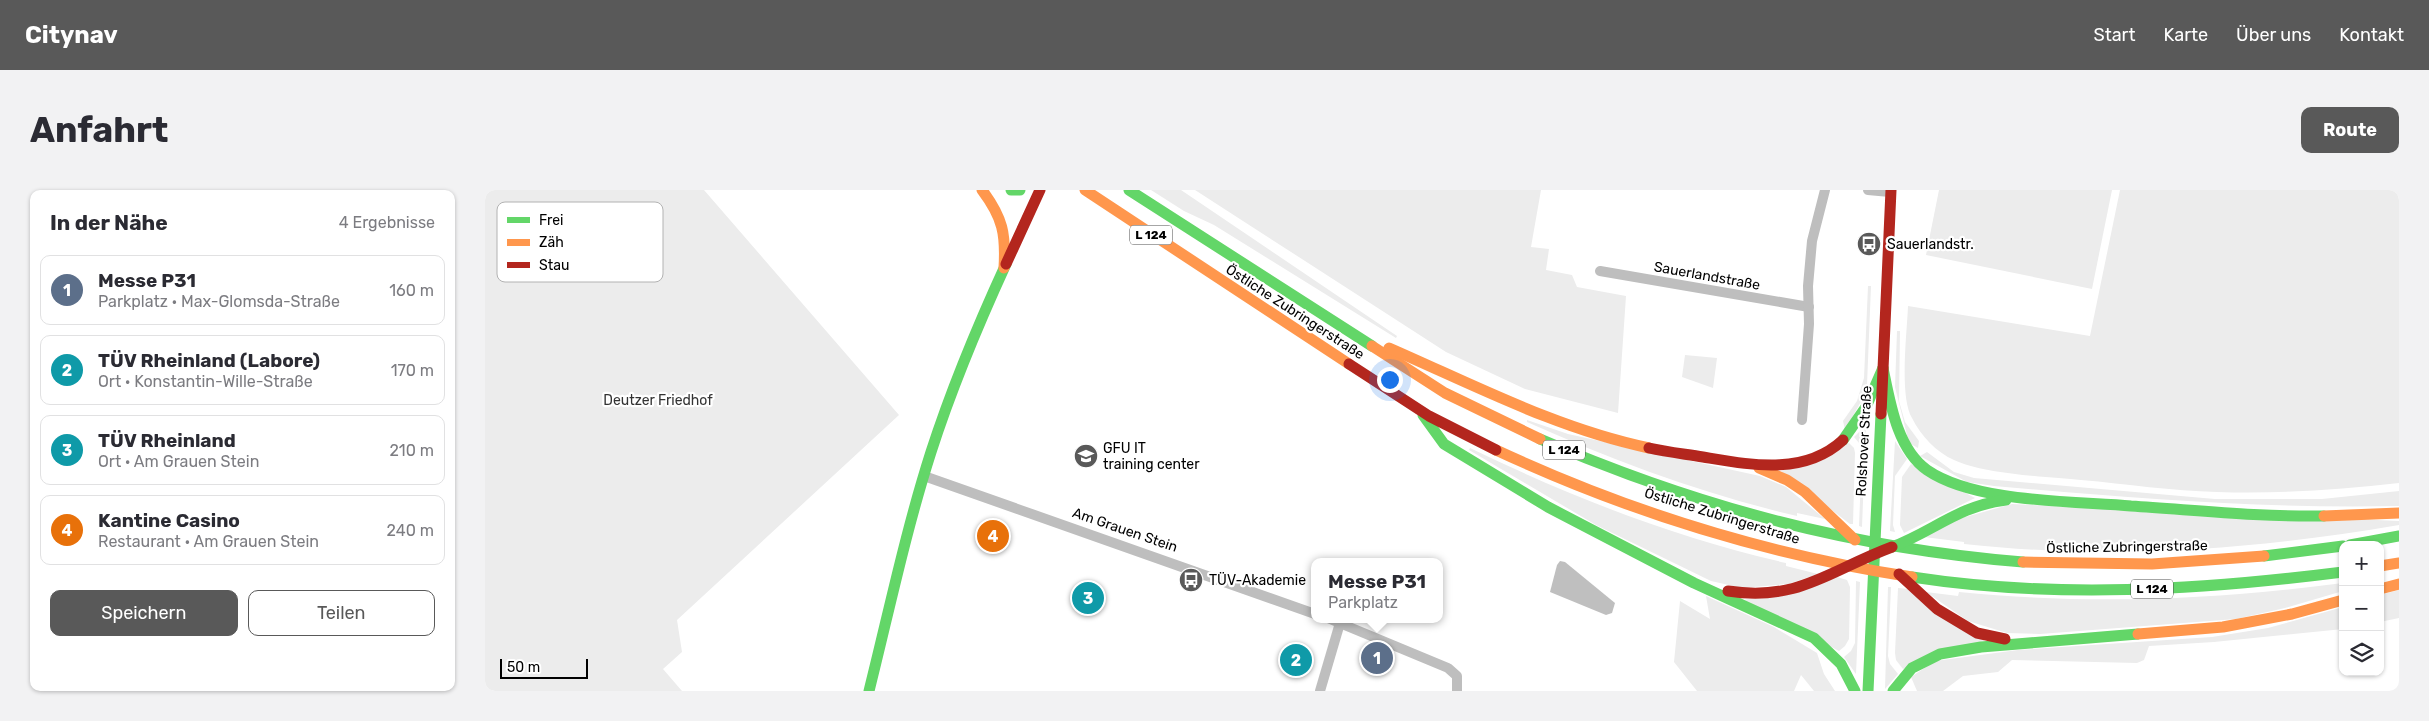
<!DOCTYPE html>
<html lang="de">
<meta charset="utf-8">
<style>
body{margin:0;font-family:Rubik,sans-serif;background:#f2f2f3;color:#2b2b33}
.controls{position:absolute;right:15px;bottom:15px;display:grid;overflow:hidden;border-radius:10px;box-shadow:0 1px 4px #0004}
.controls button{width:45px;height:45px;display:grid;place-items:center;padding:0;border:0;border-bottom:1px solid #e1e1e2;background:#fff;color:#2b2b33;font:25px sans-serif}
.scale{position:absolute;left:15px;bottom:12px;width:88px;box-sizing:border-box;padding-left:5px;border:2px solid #000;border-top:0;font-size:14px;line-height:18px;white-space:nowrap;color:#000;-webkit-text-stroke:4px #fff;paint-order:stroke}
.you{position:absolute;left:904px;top:189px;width:18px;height:18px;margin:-12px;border:4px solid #fff;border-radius:50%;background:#1a73e8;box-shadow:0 0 0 8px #1a73e833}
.badge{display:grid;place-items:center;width:32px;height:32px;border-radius:50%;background:#595959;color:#fff;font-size:16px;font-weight:700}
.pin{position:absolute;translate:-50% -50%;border:2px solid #fff;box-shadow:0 1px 5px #0006}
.popup{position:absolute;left:826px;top:368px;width:132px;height:65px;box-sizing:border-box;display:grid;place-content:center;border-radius:10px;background:#fff;filter:drop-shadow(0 1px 4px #0005);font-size:16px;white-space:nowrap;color:#7c7c81}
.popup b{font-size:19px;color:#2b2b33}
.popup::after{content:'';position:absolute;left:50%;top:100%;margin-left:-10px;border:10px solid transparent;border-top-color:#fff}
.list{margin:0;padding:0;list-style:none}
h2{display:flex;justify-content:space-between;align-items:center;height:65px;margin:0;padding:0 20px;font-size:21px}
h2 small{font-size:16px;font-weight:400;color:#7c7c81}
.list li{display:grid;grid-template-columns:32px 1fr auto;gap:15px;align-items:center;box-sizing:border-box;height:70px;margin:0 10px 10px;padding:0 10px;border:1px solid #e1e1e2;border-radius:10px}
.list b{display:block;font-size:19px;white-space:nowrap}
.list p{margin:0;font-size:16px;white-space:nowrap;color:#7c7c81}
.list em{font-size:16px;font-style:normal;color:#7c7c81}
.actions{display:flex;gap:10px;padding:15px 20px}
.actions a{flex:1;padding:11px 0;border:1px solid #595959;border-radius:10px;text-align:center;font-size:18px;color:#595959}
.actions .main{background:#595959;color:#fff}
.icon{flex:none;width:28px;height:28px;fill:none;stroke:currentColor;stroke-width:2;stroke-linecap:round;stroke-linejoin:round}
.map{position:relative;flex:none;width:1914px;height:501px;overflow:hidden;border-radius:10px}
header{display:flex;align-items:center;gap:30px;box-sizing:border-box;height:70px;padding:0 25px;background:#595959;color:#fff}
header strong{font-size:24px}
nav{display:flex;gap:28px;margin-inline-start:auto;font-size:18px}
.intro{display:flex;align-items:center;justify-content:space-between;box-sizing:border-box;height:120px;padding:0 30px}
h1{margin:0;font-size:35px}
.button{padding:12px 22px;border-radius:10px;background:#595959;color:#fff;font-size:18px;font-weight:700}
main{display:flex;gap:30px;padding:0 30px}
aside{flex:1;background:#fff;border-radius:10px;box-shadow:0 1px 4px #0004}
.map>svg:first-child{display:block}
.green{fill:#ececec}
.water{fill:#bfbfbf}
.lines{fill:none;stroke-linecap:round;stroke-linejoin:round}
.street{stroke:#bebebe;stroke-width:10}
.fast{stroke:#63d668;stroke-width:11}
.slow{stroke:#ff974d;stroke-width:11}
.jam{stroke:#b3261e;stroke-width:11}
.labels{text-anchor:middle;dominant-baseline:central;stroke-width:4.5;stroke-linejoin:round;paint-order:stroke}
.shield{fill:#fff;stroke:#4c4c4c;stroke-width:1}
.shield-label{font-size:12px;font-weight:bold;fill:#000}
.poi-label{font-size:14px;fill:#000;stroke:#fff;text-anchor:start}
.street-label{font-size:14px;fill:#000;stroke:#fff}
.park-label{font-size:14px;fill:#333;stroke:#fff}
.key{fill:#fff;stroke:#b2b2b2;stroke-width:1}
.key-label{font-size:14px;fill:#000}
</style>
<header>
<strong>Citynav</strong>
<nav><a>Start</a><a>Karte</a><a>Über uns</a><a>Kontakt</a></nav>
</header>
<div class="intro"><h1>Anfahrt</h1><a class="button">Route</a></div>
<main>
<aside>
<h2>In der Nähe<small>4 Ergebnisse</small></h2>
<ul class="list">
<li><span class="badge" style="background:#5c6f8a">1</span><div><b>Messe P31</b><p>Parkplatz · Max-Glomsda-Straße</p></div><em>160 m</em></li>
<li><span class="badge" style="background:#0f9aa8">2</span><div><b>TÜV Rheinland (Labore)</b><p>Ort · Konstantin-Wille-Straße</p></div><em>170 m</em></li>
<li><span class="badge" style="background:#0f9aa8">3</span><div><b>TÜV Rheinland</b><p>Ort · Am Grauen Stein</p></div><em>210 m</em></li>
<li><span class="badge" style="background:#e8710a">4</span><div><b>Kantine Casino</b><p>Restaurant · Am Grauen Stein</p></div><em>240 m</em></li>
</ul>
<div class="actions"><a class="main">Speichern</a><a>Teilen</a></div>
</aside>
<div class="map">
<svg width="1914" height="501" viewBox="0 0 1914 501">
<rect width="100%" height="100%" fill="#fff"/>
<g class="green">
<path d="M 0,0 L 219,0 L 414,225 L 192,430 L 197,462 L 178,479 L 197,501 L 0,501 Z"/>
<path d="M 666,0 L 696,0 L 912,146 L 911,148 L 729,35 L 699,21 Z"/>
<path d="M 710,0 L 1056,0 L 1046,57 L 1064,59 L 1061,80 L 1087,85 L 1092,97 L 1141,106 L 1133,223 L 1040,199 L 961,162 Z"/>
<path d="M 1454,0 L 1627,0 L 1607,99 L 1441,65 Z"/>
<path d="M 1635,0 L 1914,0 L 1914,293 C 1853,300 1793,304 1732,302 C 1687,301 1642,294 1596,290 C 1563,287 1498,284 1469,270 C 1451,262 1436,246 1427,228 C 1414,206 1422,143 1423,116 L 1605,146 Z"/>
<path d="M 1383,96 L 1386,96 L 1382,195 L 1378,208 L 1360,240 L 1358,231 L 1372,211 L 1379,188 Z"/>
<path d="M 1412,141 L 1415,141 L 1414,211 L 1420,232 L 1434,251 L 1433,258 L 1424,253 L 1410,197 Z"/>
<path d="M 1200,165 L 1232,168 L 1228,198 L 1197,187 Z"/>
<path d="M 1042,230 L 1083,244 L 1275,286 L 1301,297 L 1340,329 L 1312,323 L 1312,326 C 1218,304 1129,271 1042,232 Z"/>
<path d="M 1381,235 L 1377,337 L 1374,336 L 1377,261 L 1375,254 L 1369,247 Z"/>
<path d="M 1410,251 L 1422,269 L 1410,286 L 1408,335 L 1410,342 L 1405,341 Z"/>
<path d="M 1364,253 L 1369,258 L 1370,263 L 1368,334 L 1365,334 L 1296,281 Z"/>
<path d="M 985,258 C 1086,307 1191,348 1301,373 L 1301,376 L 1333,384 L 1303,394 L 1257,398 L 1226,391 L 1111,335 L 984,260 Z"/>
<path d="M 1442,262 L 1469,282 L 1489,288 L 1730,309 L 1837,309 L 1914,301 L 1914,316 C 1778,319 1644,308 1509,296 L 1482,292 L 1435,266 Z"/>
<path d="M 1426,274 L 1490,308 L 1419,343 L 1415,335 L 1417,287 Z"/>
<path d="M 1527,314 L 1914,331 L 1914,335 C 1768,360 1627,370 1479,354 L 1479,352 L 1439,347 L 1466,331 Z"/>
<path d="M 1352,387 L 1362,390 L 1365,397 L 1364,449 L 1360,456 L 1354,461 L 1259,410 Z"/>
<path d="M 1371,391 L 1375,392 L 1371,484 L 1359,467 L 1366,461 L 1370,453 Z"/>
<path d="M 1858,393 L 1858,401 L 1800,418 L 1751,429 L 1555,444 L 1522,443 L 1483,431 L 1441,402 L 1473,406 L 1474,402 C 1603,415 1729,410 1858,393 Z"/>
<path d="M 1403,397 L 1406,397 L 1403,466 L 1405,474 L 1413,484 L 1400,499 Z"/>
<path d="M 1413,398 L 1423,399 L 1501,450 L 1418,479 L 1411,470 L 1410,463 Z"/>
<path d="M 1914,400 L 1914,428 L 1895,432 L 1895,405 Z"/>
<path d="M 1221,406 L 1289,437 L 1332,463 L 1339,484 L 1350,501 L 1329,501 L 1316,485 L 1309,501 L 1212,501 L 1189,472 L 1195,411 L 1225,429 Z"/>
<path d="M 1858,417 L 1858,439 L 1729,452 L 1664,456 L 1659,470 L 1652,473 L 1527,470 L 1513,482 L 1478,486 L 1458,501 L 1432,501 L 1426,487 L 1450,471 L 1533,460 L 1727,447 L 1783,438 Z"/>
</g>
<path class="water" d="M 1075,371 L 1080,372 L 1130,413 L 1127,423 L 1121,425 L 1065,402 L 1072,375 Z"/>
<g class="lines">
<g class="street">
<path d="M 1383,0 L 1405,2"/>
<path d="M 1115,81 L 1324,117"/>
<path d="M 1317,230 L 1324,134 L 1323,96 L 1327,51 L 1340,0"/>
<path d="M 439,286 L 830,424"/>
<path d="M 845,429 L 963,478 L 972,486 L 972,501"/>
<path d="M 835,501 L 855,433"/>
</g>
<g class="fast">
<path d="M 526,0 L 535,0"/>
<path d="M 644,0 L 887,156"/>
<path d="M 1398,178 C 1405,212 1412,259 1442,280 C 1490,313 1589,311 1646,316 C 1710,320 1775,327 1839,326"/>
<path d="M 938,225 L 959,254 L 1063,317 L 1209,393 L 1329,448 L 1356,474 L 1370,501"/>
<path d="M 1055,249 C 1213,317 1366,358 1538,372"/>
<path d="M 1358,250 L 1381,217 L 1398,178"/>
<path d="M 1865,355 L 1914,346"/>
<path d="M 1407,357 C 1449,341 1473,316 1521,310"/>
<path d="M 1779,366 L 1858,356"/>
<path d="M 1427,387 C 1570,409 1715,400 1858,382"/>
<path d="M 384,501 C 404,421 421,340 446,262 C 467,197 493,135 521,74"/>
<path d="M 1383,501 L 1396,224"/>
<path d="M 1408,501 L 1427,478 L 1455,464 L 1496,457 L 1653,444"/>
</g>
<g class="slow">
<path d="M 497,0 C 518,28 521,44 519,78"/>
<path d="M 600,0 L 864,174"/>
<path d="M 887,156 L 960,203 L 1055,249"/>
<path d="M 904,158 C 989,195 1073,239 1164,258"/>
<path d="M 1011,260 C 1142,321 1284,365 1427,387"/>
<path d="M 1274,278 L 1302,290 L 1320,302 L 1370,350"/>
<path d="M 1839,326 L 1914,323"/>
<path d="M 1538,372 L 1667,374 L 1779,366"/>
<path d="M 1895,376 L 1914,373"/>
<path d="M 1895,399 L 1914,394"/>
<path d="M 1653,444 L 1738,437 L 1807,424 L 1858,410"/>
</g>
<g class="jam">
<path d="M 521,74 L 555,0"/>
<path d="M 864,174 L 944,226 L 1011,260"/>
<path d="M 1396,224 L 1406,0"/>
<path d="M 1164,258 C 1182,262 1200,264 1218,267 C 1266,275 1319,286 1358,250"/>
<path d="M 1414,384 L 1452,419 L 1492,443 L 1520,449"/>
<path d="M 1243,401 C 1314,412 1345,380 1407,357"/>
</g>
</g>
<defs>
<g id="bus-disc" transform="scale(1.25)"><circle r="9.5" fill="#595959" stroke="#fff"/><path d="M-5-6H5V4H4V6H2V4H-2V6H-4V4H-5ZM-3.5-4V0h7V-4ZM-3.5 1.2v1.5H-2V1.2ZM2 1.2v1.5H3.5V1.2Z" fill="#fff"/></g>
<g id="school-disc" transform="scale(1.25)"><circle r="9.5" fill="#595959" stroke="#fff"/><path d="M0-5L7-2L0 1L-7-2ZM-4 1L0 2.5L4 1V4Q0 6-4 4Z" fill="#fff"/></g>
</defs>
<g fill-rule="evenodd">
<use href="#bus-disc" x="1384" y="54"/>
<use href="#school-disc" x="601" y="266"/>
<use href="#bus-disc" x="706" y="390"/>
</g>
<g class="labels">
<g class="shield">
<rect x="645" y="35.5" width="42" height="19" rx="4"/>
<rect x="1058" y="250.5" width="42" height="19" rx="4"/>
<rect x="1646" y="389.5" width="42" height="19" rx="4"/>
</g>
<g class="shield-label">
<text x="666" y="45">L 124</text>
<text x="1079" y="260">L 124</text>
<text x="1667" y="399">L 124</text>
</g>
<g class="poi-label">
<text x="1402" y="54">Sauerlandstr.</text>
<text x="618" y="258">GFU IT<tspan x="618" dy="16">training center</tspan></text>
<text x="724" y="390">TÜV-Akademie</text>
</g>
<g class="street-label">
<text transform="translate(1222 86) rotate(10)">Sauerlandstraße</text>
<text transform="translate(810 122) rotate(33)">Östliche Zubringerstraße</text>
<text transform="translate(1379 251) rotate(-87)">Rolshover Straße</text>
<text transform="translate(1237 326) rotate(17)">Östliche Zubringerstraße</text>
<text transform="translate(640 340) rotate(19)">Am Grauen Stein</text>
<text transform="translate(1642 357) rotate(-1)">Östliche Zubringerstraße</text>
</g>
<g class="park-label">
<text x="173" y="210">Deutzer Friedhof</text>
</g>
</g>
<rect x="12" y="12" width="166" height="80" rx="8" class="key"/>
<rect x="22" y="27" width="23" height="6" fill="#63d668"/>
<rect x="22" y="49" width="23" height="7" fill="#ff974d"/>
<rect x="22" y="72" width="23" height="6" fill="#b3261e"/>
<g class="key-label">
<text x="54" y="35">Frei</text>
<text x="54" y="57">Zäh</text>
<text x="54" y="80">Stau</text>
</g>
</svg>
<div class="controls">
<button>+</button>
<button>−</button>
<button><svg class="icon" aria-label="layers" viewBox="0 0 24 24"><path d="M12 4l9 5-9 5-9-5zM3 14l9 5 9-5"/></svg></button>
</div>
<div class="scale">50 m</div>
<div class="you"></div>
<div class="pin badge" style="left:892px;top:468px;background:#5c6f8a">1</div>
<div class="popup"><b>Messe P31</b>Parkplatz</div>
<div class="pin badge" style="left:811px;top:470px;background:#0f9aa8">2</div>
<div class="pin badge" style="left:603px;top:408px;background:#0f9aa8">3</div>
<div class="pin badge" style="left:508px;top:346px;background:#e8710a">4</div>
</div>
</main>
